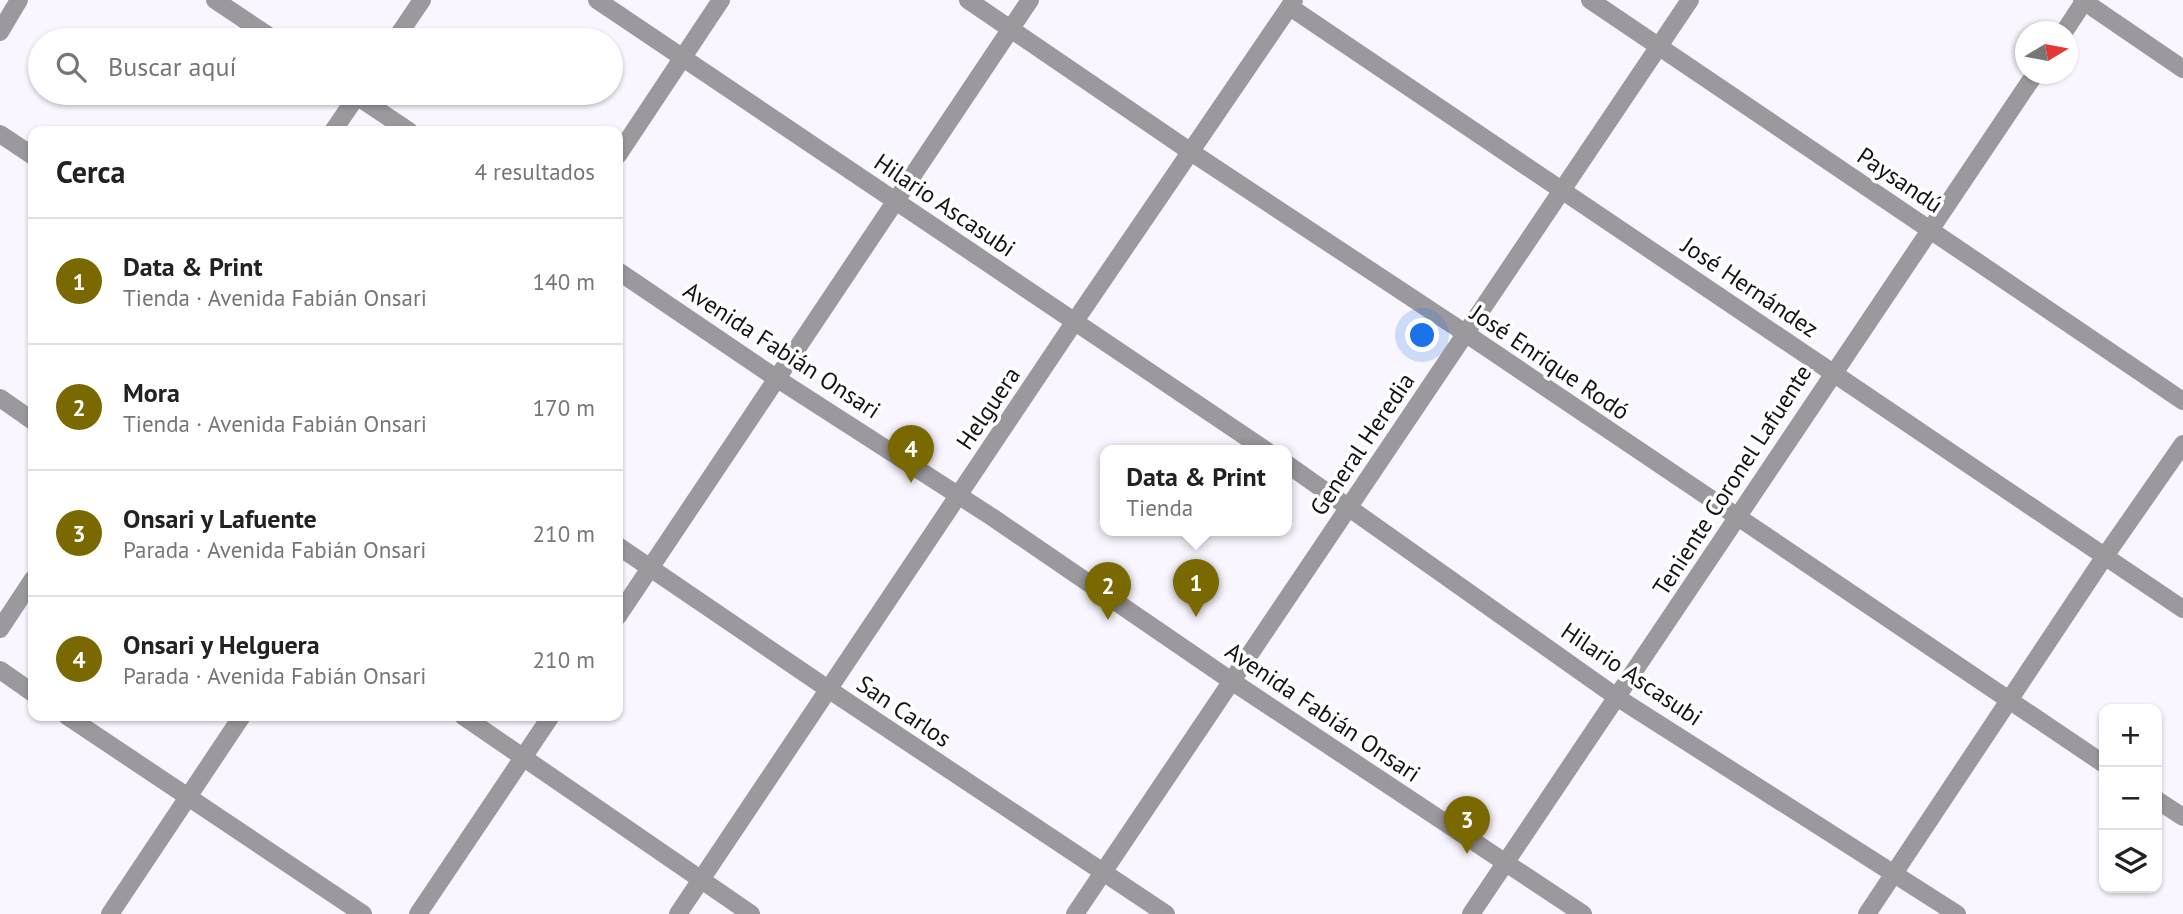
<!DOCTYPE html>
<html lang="es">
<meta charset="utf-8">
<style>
body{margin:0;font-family:"PT Sans",sans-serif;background:#f6f6f6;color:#222}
.controls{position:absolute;right:21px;bottom:21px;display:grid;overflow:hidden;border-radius:14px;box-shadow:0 2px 5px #0004}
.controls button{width:63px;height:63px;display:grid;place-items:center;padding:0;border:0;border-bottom:2px solid #e0e0e0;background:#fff;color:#222;font:35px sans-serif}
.compass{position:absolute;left:2015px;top:21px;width:63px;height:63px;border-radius:50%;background:#fff;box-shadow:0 2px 5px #0004;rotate:80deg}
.you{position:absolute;left:1423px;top:336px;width:24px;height:24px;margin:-18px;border:5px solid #fff;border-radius:50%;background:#1a73e8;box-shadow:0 0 0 10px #1a73e833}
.badge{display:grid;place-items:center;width:46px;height:46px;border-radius:50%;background:#7a6800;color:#fff;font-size:23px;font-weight:700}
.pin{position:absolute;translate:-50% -58px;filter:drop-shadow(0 2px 4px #0008)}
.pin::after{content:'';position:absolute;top:37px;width:24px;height:21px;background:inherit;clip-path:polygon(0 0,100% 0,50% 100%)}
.popup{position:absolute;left:1100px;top:445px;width:192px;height:91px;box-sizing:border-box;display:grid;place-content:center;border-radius:14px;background:#fff;filter:drop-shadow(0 2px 5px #0005);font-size:23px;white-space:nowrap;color:#767676}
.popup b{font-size:26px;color:#222}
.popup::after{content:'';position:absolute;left:50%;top:100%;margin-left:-14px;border:14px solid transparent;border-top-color:#fff}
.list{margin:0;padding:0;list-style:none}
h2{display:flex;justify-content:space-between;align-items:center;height:91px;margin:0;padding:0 28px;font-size:30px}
h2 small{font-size:23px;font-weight:400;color:#767676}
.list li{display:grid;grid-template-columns:46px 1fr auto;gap:21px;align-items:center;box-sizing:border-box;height:126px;padding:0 28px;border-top:2px solid #e0e0e0}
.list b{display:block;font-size:26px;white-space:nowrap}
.list p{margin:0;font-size:23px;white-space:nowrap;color:#767676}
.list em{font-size:23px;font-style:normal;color:#767676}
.icon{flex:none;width:38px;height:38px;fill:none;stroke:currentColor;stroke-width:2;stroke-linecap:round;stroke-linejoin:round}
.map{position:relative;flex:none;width:2183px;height:914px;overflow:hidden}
.search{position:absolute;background:#fff;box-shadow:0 2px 5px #0004;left:28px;top:28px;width:595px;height:77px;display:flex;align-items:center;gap:18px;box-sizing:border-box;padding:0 24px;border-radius:38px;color:#767676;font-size:26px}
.panel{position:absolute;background:#fff;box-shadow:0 2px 5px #0004;left:28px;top:126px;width:595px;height:595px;border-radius:14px}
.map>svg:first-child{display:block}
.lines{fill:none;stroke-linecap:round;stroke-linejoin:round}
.minor{stroke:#9b999d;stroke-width:18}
.labels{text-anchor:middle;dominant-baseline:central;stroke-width:7;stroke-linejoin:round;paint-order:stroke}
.street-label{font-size:24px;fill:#141316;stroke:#fff}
</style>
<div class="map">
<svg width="2183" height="914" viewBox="0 0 2183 914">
<rect width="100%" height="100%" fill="#faf6ff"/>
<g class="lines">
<g class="minor">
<path d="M 215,0 L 275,40"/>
<path d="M 597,0 L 1267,451"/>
<path d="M 968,0 L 1191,152 L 1465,333 L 2104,764"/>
<path d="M 1590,0 L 2183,401"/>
<path d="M 2082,0 L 2183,69"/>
<path d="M 1290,7 L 2183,609"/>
<path d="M 0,32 L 19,0"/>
<path d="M 2064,32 L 2085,0"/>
<path d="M 395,40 L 422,0"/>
<path d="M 352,93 L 409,131"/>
<path d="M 333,131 L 359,93"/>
<path d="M 0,134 L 33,156"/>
<path d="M 618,155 L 721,0"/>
<path d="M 618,271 L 776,378 L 992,517 L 1233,682 L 1583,914"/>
<path d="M 0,398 L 33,421"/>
<path d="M 1287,464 L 1618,698 L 1957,914"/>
<path d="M 618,546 L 828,689 L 1166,914"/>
<path d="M 618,616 L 1030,0"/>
<path d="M 0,629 L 33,579"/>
<path d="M 0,670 L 33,693"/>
<path d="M 67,716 L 363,914"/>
<path d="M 463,716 L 751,914"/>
<path d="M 2157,800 L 2183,817"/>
<path d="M 110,914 L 242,716"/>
<path d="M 418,914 L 551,716"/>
<path d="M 678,914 L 1075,321 L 1294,0"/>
<path d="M 1075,914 L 1690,0"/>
<path d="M 1471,914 C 1660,634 1846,353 2035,74"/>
<path d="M 1867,914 L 2105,556 L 2183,444"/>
</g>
</g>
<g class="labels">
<g class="street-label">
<text transform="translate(1900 180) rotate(34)">Paysandú</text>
<text transform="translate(945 205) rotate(34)">Hilario Ascasubi</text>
<text transform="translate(1750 287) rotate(34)">José Hernández</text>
<text transform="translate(782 350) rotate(33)">Avenida Fabián Onsari</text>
<text transform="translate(1550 362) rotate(34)">José Enrique Rodó</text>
<text transform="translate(988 408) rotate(-56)">Helguera</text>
<text transform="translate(1362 444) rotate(-56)">General Heredia</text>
<text transform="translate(1732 480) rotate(-57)">Teniente Coronel Lafuente</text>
<text transform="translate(1632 674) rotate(34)">Hilario Ascasubi</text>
<text transform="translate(904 711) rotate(34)">San Carlos</text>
<text transform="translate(1323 712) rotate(34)">Avenida Fabián Onsari</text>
</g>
</g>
</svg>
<div class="controls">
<button>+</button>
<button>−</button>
<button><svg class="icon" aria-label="layers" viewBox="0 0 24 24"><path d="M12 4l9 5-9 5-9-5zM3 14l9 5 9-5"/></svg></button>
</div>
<svg class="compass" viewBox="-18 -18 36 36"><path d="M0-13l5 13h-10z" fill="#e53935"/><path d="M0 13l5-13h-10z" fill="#767676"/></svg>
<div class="you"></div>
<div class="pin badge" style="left:1196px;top:617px">1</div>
<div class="popup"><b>Data &amp; Print</b>Tienda</div>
<div class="pin badge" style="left:1108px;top:620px">2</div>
<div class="pin badge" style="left:1467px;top:854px">3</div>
<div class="pin badge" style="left:911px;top:483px">4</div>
<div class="search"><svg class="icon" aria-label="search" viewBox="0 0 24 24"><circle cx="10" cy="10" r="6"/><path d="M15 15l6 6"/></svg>Buscar aquí</div>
<section class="panel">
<h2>Cerca<small>4 resultados</small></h2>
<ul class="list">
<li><span class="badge">1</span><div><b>Data &amp; Print</b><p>Tienda · Avenida Fabián Onsari</p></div><em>140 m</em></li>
<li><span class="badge">2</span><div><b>Mora</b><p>Tienda · Avenida Fabián Onsari</p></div><em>170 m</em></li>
<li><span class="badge">3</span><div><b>Onsari y Lafuente</b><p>Parada · Avenida Fabián Onsari</p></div><em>210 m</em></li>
<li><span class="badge">4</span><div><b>Onsari y Helguera</b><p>Parada · Avenida Fabián Onsari</p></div><em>210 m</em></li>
</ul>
</section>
</div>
